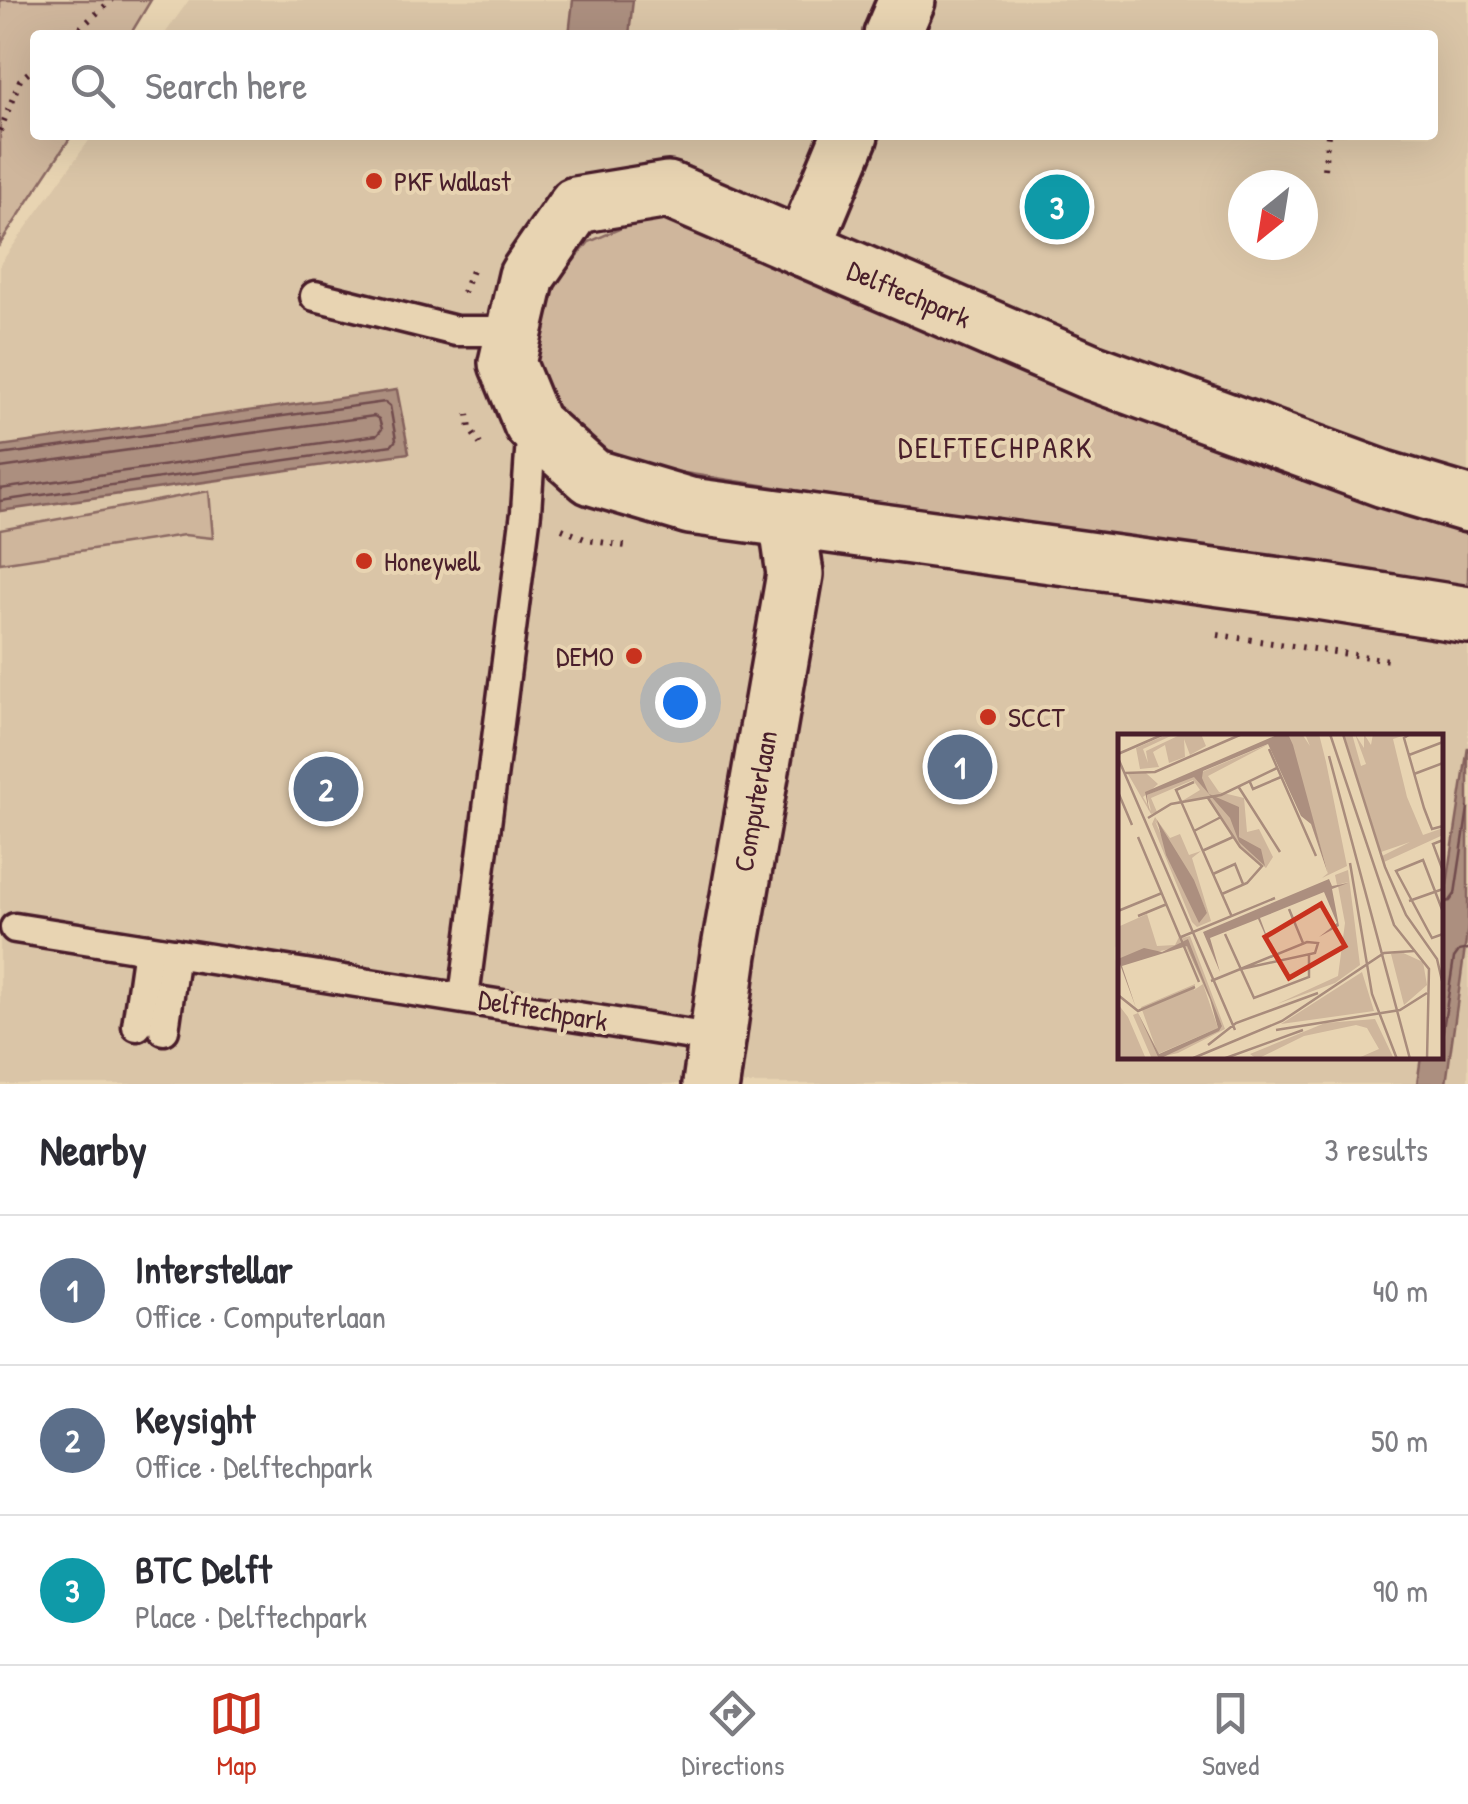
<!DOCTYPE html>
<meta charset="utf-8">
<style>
body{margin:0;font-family:"Patrick Hand",sans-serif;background:#f2f2f3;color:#2b2b33}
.compass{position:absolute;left:1228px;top:170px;width:90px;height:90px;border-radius:50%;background:#fff;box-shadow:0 10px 40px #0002;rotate:210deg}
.you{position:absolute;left:680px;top:702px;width:35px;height:35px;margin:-25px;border:8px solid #fff;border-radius:50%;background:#1a73e8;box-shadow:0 0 0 15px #1a73e833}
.badge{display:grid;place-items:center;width:65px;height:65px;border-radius:50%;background:#c8321e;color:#fff;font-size:32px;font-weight:700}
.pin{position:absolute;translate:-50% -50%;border:5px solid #fff;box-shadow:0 2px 10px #0006}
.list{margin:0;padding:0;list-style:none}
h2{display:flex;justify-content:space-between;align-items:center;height:130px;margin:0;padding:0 40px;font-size:42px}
h2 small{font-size:32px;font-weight:400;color:#7c7c81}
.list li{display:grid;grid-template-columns:65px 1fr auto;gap:30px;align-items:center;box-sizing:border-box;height:150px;padding:0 40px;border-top:2px solid #e1e1e2}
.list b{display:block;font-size:38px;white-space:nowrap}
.list p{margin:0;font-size:32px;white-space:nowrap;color:#7c7c81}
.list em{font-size:32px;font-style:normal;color:#7c7c81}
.icon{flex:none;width:55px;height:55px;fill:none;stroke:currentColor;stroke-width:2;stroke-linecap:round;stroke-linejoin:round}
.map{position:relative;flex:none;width:1468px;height:1084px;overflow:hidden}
.search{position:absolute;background:#fff;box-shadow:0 10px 40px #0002;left:30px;right:30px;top:30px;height:110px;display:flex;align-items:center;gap:25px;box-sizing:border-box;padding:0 35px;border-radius:10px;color:#7c7c81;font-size:38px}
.sheet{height:580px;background:#fff}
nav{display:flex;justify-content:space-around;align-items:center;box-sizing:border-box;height:140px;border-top:2px solid #e1e1e2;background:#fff;font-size:28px;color:#7c7c81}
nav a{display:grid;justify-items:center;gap:5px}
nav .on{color:#c8321e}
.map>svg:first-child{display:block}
.built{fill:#dac5a7;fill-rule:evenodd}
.green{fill:#cfb69c;stroke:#8c6a64;stroke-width:2.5}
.water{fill:#ac8f7f;stroke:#85625d;stroke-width:2.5}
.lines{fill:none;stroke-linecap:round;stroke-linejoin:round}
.shore{stroke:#714c4d;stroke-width:2.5}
.lane-casing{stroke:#4a1f2b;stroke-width:35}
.street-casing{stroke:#4a1f2b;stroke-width:62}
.path{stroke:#4a1f2b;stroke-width:6;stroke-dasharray:2.5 8;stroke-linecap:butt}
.lane{stroke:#e8d4b2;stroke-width:28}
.street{stroke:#e8d4b2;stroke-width:55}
.poi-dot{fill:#c8321e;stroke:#e8d4b2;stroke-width:4}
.labels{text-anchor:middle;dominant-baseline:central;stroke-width:8;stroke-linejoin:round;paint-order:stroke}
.poi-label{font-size:28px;fill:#4a1f2b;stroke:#e8d4b2;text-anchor:start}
.street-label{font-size:28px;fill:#4a1f2b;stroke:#e8d4b2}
.neighbourhood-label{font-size:30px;letter-spacing:2.5px;fill:#4a1f2b;stroke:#e8d4b2}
.inset-road{fill:none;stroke:#a98c7c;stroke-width:2.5}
.view{fill:#c8321e;fill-opacity:0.15;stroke:#c8321e;stroke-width:5}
.inset-edge{fill:none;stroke:#4a1f2b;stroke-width:5}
</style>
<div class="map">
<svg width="1468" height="1084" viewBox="0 0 1468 1084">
<rect width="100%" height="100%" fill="#e8d4b2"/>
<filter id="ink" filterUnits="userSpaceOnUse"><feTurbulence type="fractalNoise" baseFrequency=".01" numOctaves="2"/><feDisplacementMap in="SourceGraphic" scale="20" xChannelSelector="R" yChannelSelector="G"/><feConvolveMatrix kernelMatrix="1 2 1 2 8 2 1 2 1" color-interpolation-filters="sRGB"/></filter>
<g filter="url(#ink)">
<g class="built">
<path d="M 189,0 L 573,0 L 569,35 L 164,35 Z"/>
<path d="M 633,0 L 1468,0 L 1468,1084 L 0,1084 L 0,511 L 409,452 L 396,390 L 0,446 L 0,264 L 93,135 L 1433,135 L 1433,35 L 629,35 ZM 1243,185 L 1303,185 L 1303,245 L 1243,245 ZM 1120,736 L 1440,736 L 1440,1056 L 1120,1056 Z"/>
</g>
<g class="green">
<path d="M 0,0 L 151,0 L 130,35 L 35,35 L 35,135 L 72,135 L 0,244 Z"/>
<path d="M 642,219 L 689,221 L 1468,528 L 1468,594 L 633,465 L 583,440 L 539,388 L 536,329 L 560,278 L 589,242 Z"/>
<path d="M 209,491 L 213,538 L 184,535 L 0,563 L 0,530 Z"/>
</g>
<g class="water">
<path d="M 573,0 L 633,0 L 629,35 L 569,35 Z"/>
<path d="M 397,390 L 409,453 L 0,511 L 0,446 Z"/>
<path d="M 1468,747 L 1468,926 L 1446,1084 L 1417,1084 L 1421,1057 L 1440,1056 L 1441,924 Z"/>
</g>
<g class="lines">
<g class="shore">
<path d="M 0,455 L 385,402 L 390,406 L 396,440 L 392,445 L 0,501"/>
<path d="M 0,468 L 374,416 L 379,419 L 382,429 L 377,435 L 0,489"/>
<path d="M 1440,903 L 1450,901 L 1455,894 L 1468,808"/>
<path d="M 1440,1049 L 1454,958 L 1459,951 L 1468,949"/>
</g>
<g class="lane-casing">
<g id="lane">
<path d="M 315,296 L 456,331 L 514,331"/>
<path d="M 15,928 L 717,1039"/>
<path d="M 464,997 L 526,512 L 532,424"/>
<path d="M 137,1026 L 148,949"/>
<path d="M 164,1030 L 175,953"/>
</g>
</g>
<g class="street-casing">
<g id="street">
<path d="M 892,35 L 907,0"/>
<path d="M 803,248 L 850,135"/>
<path d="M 1468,504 L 1384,479 L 1089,371 L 668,190 L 576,205 L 527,276 L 507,363 L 532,424 L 592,477 L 690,506 L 1317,591 L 1468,615"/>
<path d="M 711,1084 L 729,954 L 795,574 L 787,519"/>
</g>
</g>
<g class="path">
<path d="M 72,35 L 112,0"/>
<path d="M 0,131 L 20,80 L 35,67"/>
<path d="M 1324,169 L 1328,135"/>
<path d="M 463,293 L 473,268"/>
<path d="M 468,414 L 470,429 L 480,444"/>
<path d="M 562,529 L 587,540 L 632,547"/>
<path d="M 1218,635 L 1389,660"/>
</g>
<use href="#lane" class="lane"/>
<use href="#street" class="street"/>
</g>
</g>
<g class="poi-dot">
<circle cx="374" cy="181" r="10"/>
<circle cx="364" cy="561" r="10"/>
<circle cx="634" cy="656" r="10"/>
<circle cx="988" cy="717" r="10"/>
</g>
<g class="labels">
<g class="poi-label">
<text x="394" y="181">PKF Wallast</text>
<text x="384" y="561">Honeywell</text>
<text x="614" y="656" text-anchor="end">DEMO</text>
<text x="1008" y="717">SCCT</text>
</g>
<g class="street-label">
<text transform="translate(909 294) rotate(23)">Delftechpark</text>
<text transform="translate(755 801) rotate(-80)">Computerlaan</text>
<text transform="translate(543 1010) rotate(10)">Delftechpark</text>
</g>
<g class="neighbourhood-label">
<text x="996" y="447">DELFTECHPARK</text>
</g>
</g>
<g transform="translate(1118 734)">
<rect width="325" height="325" fill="#e8d4b2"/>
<path d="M 50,0 L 57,0 L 25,15 L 30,29 L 28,17 L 64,0 L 83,0 L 88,12 L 72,21 L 66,5 L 67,23 L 51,29 L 47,11 L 35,18 L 41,33 L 22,35 L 18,14 ZM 170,0 L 184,0 L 192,12 L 187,0 L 201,0 L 208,28 L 229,132 L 204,144 L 210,139 ZM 226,0 L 234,0 L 243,32 L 248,30 L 237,0 L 246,14 L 246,0 L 253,11 L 255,0 L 290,0 L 275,5 L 289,63 L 305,101 L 325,94 L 325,101 L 266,128 L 264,122 L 292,108 L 263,118 ZM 151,10 L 90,42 L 101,58 L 126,64 L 129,98 L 141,95 L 155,123 L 148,134 L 122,113 L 90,63 L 64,67 L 82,56 L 75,46 L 33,64 L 39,78 L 33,80 L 10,40 L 28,39 L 40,50 L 25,63 L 33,77 L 29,61 ZM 37,83 L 52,104 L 62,100 L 71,121 L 83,117 L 74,124 L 93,187 L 79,193 L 74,188 L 34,90 ZM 37,87 L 75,146 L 89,179 L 81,188 ZM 230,136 L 242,231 L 217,249 L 159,270 L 220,242 L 227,189 L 220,152 L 230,148 L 219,151 L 217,141 ZM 29,180 L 39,212 L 57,211 L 61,203 L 64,212 L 0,227 L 2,192 ZM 72,202 L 107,295 L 60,319 L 34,325 L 15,281 L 20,279 L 41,322 L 104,292 L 64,204 ZM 281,217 L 305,228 L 309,251 L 286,271 L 273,220 ZM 244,238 L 256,277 L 163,290 ZM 77,250 L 76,256 L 85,250 L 100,294 L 40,320 L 23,273 ZM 0,270 L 10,283 L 28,325 L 0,325 ZM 257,285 L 276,325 L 238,325 L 261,315 L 249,294 L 238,291 L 186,302 L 139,325 L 132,320 L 207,289 Z" fill="#cfb69c" fill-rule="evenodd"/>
<path d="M 161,0 L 170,0 L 175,11 L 210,140 L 193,90 L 183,82 L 150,10 L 85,37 L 84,44 L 91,60 L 121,73 L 121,103 L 143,115 L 147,132 L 121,108 L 112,84 L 76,43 L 29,61 L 31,77 L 27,58 ZM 39,86 L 76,146 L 89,179 L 81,189 L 48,121 ZM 211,145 L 214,152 L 230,149 L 214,155 L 221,192 L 201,203 L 219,189 L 206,158 L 142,184 L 154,216 L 140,185 L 92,204 L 102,238 L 85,198 ZM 70,205 L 104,292 L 101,297 L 41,325 L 20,279 L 41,320 L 100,294 L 92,265 L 69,212 L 4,232 L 18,274 L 0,225 L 26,214 L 44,218 Z" fill="#ac8f7f"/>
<path class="inset-road" d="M 212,0 L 276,191 L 311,235 L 309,325M 225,0 L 267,133 L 288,181 L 319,225 L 325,251M 292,0 L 286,4 L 306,74 L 314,95 L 325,92M 151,15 L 198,122M 0,20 L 46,0M 291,21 L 325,8M 211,22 L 292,325M 0,24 L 117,296M 7,39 L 37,38 L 124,0M 296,40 L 325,29M 131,46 L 135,55 L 163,43M 76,48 L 58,56 L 114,183M 120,52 L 162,118M 0,58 L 14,91M 90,64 L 122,113 L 144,132 L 129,149 L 104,160M 30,84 L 53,70 L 103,61 L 159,34M 76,97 L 103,83M 20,103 L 81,248M 325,106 L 315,110 L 325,137M 84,117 L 115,103M 232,129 L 254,260 L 279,325M 95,140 L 117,130 L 125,150M 291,167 L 325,155M 171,175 L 185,209M 0,177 L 44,159M 325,178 L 305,126 L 278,137 L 314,204 L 325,200M 20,182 L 49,170M 107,200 L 136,264 L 191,243 L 191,220M 63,203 L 157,164M 93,247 L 189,208 L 200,209 L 197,219 L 123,235M 325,257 L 325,322M 0,261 L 20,277 L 77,253M 158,296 L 282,276 L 309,259M 90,311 L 118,289 L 200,259M 73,325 L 164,287 L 266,219 L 296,217M 105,325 L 185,296"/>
<path class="view" d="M 203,170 L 227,212 L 171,244 L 147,203 Z"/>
<rect width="325" height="325" class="inset-edge"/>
</g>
</svg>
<svg class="compass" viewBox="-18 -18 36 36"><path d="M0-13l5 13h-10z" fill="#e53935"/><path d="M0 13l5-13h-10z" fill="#7c7c81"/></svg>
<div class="you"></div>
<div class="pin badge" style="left:960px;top:767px;background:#5c6f8a">1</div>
<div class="pin badge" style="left:326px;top:789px;background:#5c6f8a">2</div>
<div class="pin badge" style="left:1057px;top:207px;background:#0f9aa8">3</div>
<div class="search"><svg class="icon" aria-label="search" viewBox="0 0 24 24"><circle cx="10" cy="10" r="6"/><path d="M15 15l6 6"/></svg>Search here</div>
</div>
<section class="sheet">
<h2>Nearby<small>3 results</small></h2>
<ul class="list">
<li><span class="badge" style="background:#5c6f8a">1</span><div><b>Interstellar</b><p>Office · Computerlaan</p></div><em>40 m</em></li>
<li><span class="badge" style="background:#5c6f8a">2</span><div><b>Keysight</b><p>Office · Delftechpark</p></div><em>50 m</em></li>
<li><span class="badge" style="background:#0f9aa8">3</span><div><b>BTC Delft</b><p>Place · Delftechpark</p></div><em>90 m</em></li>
</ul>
</section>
<nav>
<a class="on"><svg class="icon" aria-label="map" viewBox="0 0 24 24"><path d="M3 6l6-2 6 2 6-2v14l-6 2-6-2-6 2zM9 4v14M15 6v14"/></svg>Map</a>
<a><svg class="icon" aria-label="directions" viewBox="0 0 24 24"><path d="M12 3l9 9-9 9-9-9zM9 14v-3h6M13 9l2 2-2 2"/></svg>Directions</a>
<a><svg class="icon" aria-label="saved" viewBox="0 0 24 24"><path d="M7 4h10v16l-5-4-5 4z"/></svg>Saved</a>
</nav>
